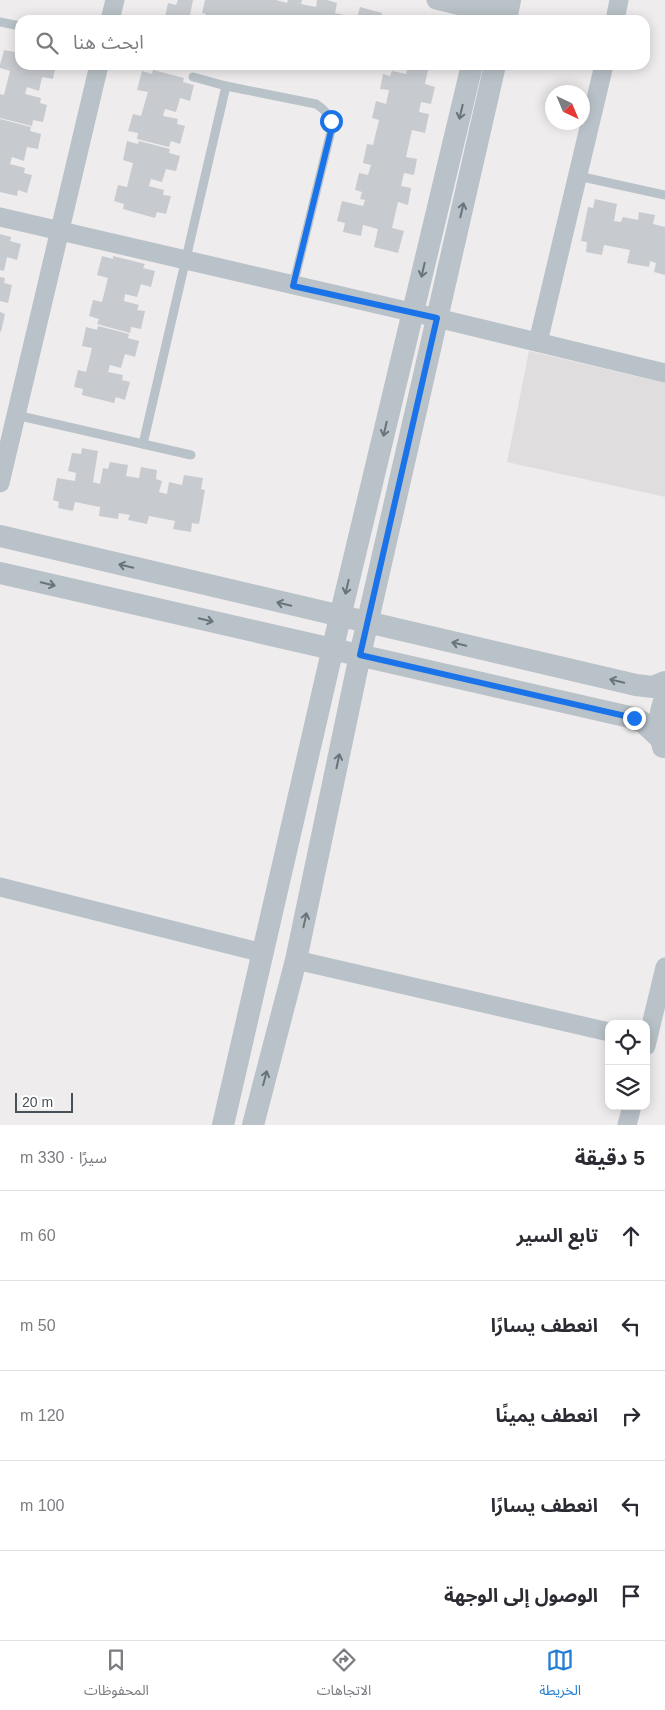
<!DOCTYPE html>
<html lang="ar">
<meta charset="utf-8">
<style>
body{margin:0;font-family:Helvetica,"Noto Sans Arabic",sans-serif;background:#f2f2f3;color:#2b2b33;direction:rtl}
.controls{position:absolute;right:15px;bottom:15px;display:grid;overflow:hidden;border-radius:10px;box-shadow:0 2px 12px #0003}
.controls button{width:45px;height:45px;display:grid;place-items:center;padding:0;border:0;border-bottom:1px solid #e1e1e2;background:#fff;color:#2b2b33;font:25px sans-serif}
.compass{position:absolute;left:545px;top:85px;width:45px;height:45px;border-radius:50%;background:#fff;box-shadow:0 2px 12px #0003;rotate:136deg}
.scale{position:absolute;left:15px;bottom:12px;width:58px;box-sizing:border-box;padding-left:5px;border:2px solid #465158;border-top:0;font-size:14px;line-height:18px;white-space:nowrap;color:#465158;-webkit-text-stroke:4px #fff;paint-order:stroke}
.stop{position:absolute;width:15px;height:15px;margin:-11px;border:4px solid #1a73e8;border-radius:50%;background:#fff}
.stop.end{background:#1a73e8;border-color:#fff;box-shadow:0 1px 5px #0008}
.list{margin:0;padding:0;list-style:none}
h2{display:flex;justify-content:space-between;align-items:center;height:65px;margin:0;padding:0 20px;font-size:21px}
h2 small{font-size:16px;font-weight:400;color:#7c7c81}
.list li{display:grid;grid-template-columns:32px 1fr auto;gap:15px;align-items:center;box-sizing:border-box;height:90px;padding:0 20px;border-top:1px solid #e1e1e2}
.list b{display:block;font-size:19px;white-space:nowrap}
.list em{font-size:16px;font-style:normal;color:#7c7c81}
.icon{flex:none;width:28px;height:28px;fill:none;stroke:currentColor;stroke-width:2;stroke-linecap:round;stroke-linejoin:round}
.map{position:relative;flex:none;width:665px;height:1125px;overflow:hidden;direction:ltr}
.search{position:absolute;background:#fff;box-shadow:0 2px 12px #0003;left:15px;right:15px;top:15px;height:55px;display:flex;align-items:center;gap:12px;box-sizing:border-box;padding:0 18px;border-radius:15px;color:#7c7c81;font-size:19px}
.sheet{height:515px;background:#fff}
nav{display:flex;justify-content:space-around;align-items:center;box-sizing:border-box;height:70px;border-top:1px solid #e1e1e2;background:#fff;font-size:14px;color:#7c7c81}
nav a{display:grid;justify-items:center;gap:2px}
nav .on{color:#247ed1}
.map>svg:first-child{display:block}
.education{fill:#e0ddde}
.building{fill:#c7cacf}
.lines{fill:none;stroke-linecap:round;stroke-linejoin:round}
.service{stroke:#b9c2c8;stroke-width:9}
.minor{stroke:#b9c2c8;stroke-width:19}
.tertiary{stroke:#b9c2c8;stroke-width:22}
.oneway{stroke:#68737a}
.route{stroke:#1a73e8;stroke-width:6}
</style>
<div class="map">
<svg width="665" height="1125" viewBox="0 0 665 1125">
<rect width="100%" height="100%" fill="#efeced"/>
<path class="education" d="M 529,351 L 665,383 L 665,497 L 507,462 Z"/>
<g class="building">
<path d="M 178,0 L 193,0 L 189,20 L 165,17 L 168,3 L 176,5 Z"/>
<path d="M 205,0 L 276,0 L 287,3 L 288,0 L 302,0 L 301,4 L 316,7 L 317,0 L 327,0 L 337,3 L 335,13 L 357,18 L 360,7 L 382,13 L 381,20 L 235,20 L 224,16 L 223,20 L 204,20 L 206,14 L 202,13 Z"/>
<path d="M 15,49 L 20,50 L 20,65 L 56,65 L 53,79 L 42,77 L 39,91 L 27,87 L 25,94 L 41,98 L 40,103 L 47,105 L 43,122 L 33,120 L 32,126 L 0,118 L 0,94 L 4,95 L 10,71 L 0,68 L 0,65 L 4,50 L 15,52 Z"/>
<path d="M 408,65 L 429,65 L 425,84 L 435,87 L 431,104 L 421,102 L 419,112 L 429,114 L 425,133 L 412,130 L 406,157 L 417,159 L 414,175 L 404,173 L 401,186 L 411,188 L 408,205 L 398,202 L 392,228 L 404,231 L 398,253 L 374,247 L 378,229 L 363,225 L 361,236 L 343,232 L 345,223 L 337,221 L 342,201 L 363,206 L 365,200 L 360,199 L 362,192 L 355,190 L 359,173 L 368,175 L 371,165 L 363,163 L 367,144 L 373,145 L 379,120 L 372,118 L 376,101 L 386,104 L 389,90 L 380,89 L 383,74 L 390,76 L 392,71 L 406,74 Z"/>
<path d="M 153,70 L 184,78 L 183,82 L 194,85 L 190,101 L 180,98 L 176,112 L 165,109 L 163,116 L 178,119 L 177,124 L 185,126 L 180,144 L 171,141 L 169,147 L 137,139 L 138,133 L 128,131 L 133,114 L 141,116 L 148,92 L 137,90 L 142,71 L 152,74 Z"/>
<path d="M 0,119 L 31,127 L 30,131 L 41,134 L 38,149 L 27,147 L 24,161 L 12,157 L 10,164 L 25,168 L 24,173 L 32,175 L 27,193 L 18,190 L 17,196 L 0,192 Z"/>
<path d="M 127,141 L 138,144 L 139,141 L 170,149 L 169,153 L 180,156 L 176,171 L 166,169 L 162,182 L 151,179 L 149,186 L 164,190 L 163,195 L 171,196 L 166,214 L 157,212 L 155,218 L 123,209 L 124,204 L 114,201 L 118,185 L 127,187 L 133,163 L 123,160 Z"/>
<path d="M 595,199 L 617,204 L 614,221 L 621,222 L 623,217 L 638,220 L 639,212 L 655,215 L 653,224 L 665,227 L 665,275 L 654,272 L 656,263 L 650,261 L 649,267 L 627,263 L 630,250 L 604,245 L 602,255 L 586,252 L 587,242 L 581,241 L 588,207 L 593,208 Z"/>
<path d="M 0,234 L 11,237 L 10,241 L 21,244 L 17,260 L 7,257 L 4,271 L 0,270 Z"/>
<path d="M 102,256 L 113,259 L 113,256 L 145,264 L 143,268 L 155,271 L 151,287 L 141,284 L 137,297 L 125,294 L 124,301 L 139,305 L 137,310 L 145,311 L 141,329 L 131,327 L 130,333 L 97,324 L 99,319 L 89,316 L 93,300 L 102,302 L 108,278 L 97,275 Z"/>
<path d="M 0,277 L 5,278 L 4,283 L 12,285 L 8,303 L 0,301 Z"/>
<path d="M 0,312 L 5,314 L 1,332 L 0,331 Z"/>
<path d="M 98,326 L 129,334 L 128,338 L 139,341 L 135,357 L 125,354 L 121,368 L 110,365 L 108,372 L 123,375 L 122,380 L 130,382 L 125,400 L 116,397 L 114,403 L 82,395 L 83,389 L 74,387 L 78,370 L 86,372 L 92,348 L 82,346 L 86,327 L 97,330 Z"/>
<path d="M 82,448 L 98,451 L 93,482 L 100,484 L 103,468 L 108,469 L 110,462 L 128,465 L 126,476 L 139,478 L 141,467 L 157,470 L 156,479 L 162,481 L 159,492 L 167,494 L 169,482 L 182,485 L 184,475 L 203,478 L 201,489 L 205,490 L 199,524 L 192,523 L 191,532 L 173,529 L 175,521 L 149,516 L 147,524 L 128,520 L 130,515 L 119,513 L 118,519 L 99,516 L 100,507 L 75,502 L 73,511 L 58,508 L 59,502 L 53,500 L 57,478 L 75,481 L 76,473 L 68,471 L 72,453 L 81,454 Z"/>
</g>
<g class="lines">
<g class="service">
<path d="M 0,22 L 20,26"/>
<path d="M 193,77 L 226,86 L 316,104 C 327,111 331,117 331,131 L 293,286"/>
<path d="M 578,176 L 665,195"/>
<path d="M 16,415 L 191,455"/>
<path d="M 143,444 L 226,86"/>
</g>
<g class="minor">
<path d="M 436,0 L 498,15"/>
<path d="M 110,20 L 115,0"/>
<path d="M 615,20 L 619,0"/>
<path d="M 0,217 L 437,318 L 665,373"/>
<path d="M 538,342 L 604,65"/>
<path d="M 0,483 L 99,65"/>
<path d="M 0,887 L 263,953"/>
<path d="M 296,960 L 609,1032"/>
<path d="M 646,1046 L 665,967"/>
<path d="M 627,1125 L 632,1106"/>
</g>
<g class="tertiary">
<path d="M 483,20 L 488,0"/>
<path d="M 506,20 L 510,0"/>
<path d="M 0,536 L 636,685 L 653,687 L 665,682"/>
<path d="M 0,573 L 634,718 L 644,723 L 661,739"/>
<path d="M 663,747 C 659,730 658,716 665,699"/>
<path d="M 223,1125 L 340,617 L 472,65"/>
<path d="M 253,1125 L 296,960 L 360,655 L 495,65"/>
</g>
</g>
<defs><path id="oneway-shaft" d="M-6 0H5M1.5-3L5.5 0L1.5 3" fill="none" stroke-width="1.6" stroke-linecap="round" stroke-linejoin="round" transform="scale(1.25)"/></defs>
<g class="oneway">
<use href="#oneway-shaft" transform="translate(461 112) rotate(103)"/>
<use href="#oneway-shaft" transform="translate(462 210) rotate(-77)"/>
<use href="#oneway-shaft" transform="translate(423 270) rotate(103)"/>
<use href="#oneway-shaft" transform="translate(385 429) rotate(103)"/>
<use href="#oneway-shaft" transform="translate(126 566) rotate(-167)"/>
<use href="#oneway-shaft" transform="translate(48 584) rotate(13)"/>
<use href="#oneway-shaft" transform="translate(347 587) rotate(103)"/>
<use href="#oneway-shaft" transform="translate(284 604) rotate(-167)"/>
<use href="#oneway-shaft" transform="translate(206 620) rotate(13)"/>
<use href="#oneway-shaft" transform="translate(459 644) rotate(-167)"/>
<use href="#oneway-shaft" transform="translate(617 681) rotate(-167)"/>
<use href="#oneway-shaft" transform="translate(338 761) rotate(-78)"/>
<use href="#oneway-shaft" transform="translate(305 920) rotate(-78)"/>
<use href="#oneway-shaft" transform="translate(265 1078) rotate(-75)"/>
</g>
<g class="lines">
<path class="route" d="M 331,121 L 331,131 L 293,286 L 437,318 L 360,655 L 634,718"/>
</g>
</svg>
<div class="controls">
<button><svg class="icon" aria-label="locate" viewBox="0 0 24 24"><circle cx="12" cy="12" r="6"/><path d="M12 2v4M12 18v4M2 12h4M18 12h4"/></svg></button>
<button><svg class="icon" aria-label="layers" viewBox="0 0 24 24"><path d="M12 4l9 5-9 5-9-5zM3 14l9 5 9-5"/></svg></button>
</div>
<svg class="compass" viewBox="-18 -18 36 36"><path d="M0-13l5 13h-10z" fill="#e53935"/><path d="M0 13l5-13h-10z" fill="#7c7c81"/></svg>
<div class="scale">20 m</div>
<div class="stop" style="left:331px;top:121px"></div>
<div class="stop end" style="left:634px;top:718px"></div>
<div class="search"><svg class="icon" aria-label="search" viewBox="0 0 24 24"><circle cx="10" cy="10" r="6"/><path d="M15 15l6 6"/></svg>ابحث هنا</div>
</div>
<section class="sheet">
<h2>5 دقيقة<small>سيرًا · 330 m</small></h2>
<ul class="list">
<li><svg class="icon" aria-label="ahead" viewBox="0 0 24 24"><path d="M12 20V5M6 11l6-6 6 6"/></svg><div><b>تابع السير</b></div><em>60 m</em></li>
<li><svg class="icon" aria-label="left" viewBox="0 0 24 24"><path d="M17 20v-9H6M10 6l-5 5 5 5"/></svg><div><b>انعطف يسارًا</b></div><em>50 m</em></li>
<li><svg class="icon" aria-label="right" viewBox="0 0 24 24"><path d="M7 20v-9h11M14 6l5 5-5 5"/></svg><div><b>انعطف يمينًا</b></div><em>120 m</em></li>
<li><svg class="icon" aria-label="left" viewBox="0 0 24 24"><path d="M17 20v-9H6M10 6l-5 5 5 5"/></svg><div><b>انعطف يسارًا</b></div><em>100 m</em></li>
<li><svg class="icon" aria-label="arrive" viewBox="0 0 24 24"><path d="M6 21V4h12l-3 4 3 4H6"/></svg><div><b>الوصول إلى الوجهة</b></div></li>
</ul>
</section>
<nav>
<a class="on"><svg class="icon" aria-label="map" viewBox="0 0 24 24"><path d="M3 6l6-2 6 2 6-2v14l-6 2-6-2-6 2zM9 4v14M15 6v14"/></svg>الخريطة</a>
<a><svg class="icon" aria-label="directions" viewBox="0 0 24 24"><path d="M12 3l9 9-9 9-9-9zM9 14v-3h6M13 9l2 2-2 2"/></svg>الاتجاهات</a>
<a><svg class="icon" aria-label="saved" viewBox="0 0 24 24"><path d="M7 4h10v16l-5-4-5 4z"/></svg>المحفوظات</a>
</nav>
